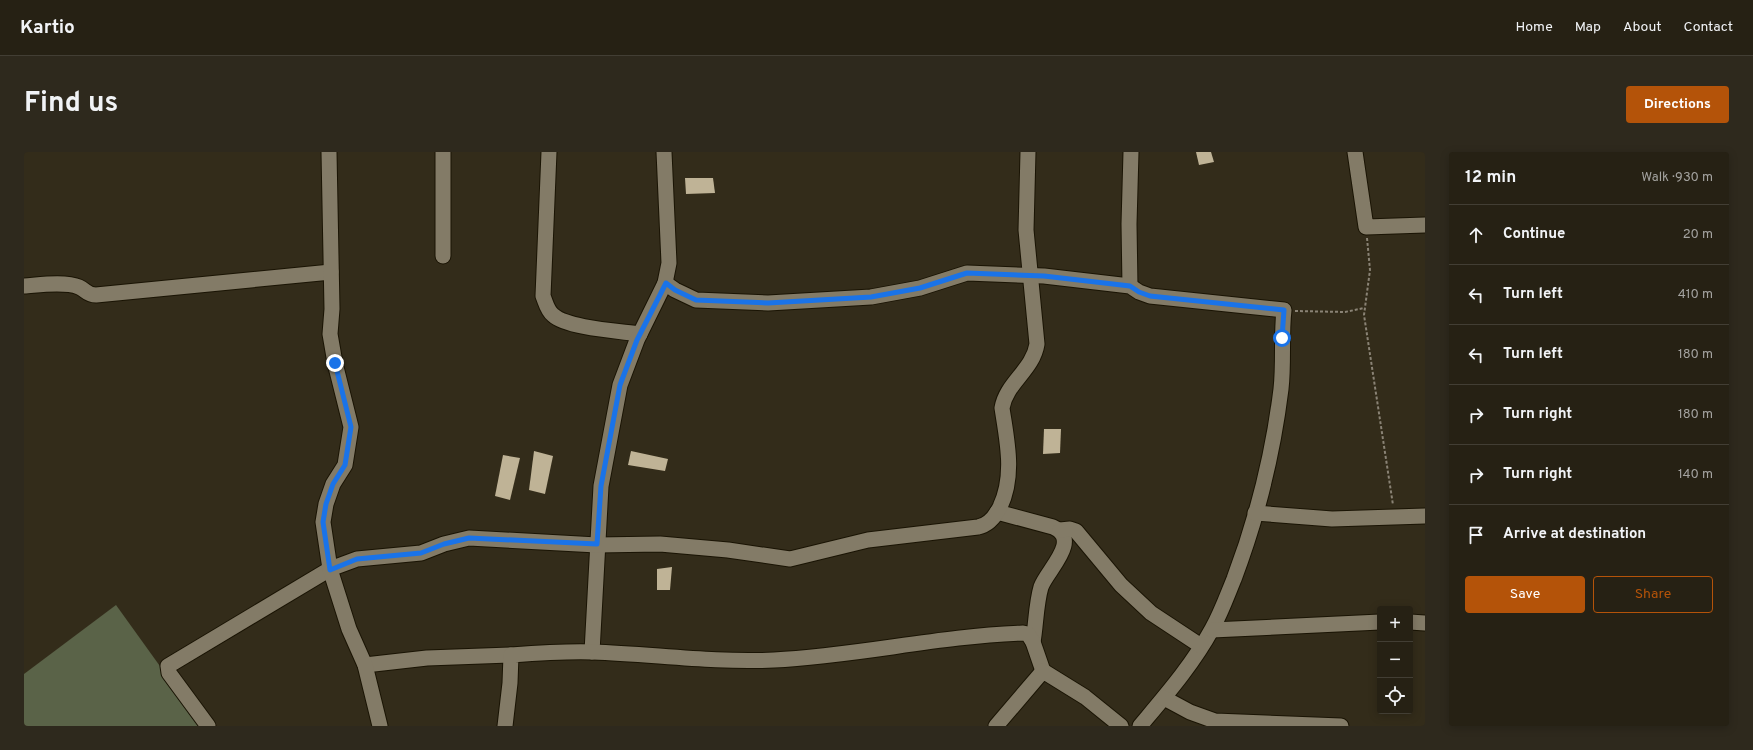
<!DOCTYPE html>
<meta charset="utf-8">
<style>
body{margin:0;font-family:Overpass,sans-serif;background:#2e291d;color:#f1f3f6}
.controls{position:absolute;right:12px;bottom:12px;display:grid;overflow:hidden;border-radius:4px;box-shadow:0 2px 10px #0003}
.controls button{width:36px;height:36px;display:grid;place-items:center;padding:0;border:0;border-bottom:1px solid #423e34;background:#262114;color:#f1f3f6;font:20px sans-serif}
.stop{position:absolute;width:12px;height:12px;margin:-9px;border:3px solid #1a73e8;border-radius:50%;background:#fff}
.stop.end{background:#1a73e8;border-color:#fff;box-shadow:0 1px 4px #0008}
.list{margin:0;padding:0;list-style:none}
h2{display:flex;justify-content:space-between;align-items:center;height:52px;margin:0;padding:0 16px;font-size:17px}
h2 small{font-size:13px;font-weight:400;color:#a4a3a0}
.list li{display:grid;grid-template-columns:26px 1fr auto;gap:12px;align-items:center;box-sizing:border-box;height:60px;padding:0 16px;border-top:1px solid #423e34}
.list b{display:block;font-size:15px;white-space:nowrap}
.list em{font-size:13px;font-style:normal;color:#a4a3a0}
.actions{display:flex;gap:8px;padding:12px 16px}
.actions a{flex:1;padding:9px 0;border:1px solid #b45309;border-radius:4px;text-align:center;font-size:14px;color:#b45309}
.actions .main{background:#b45309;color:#fff}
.icon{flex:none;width:22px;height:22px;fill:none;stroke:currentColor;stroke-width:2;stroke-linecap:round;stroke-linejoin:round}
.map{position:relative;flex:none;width:1401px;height:574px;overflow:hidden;border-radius:4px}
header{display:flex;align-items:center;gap:24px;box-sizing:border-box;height:56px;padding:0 20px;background:#262114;border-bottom:1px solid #423e34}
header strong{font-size:19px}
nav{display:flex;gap:22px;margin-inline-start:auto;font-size:14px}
.intro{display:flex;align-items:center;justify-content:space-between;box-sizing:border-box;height:96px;padding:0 24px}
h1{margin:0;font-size:28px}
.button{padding:10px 18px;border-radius:4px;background:#b45309;color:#fff;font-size:14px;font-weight:700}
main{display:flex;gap:24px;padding:0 24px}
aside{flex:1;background:#262114;border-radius:4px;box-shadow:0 2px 10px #0003}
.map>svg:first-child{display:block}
.forest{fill:#5a6348}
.building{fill:#bfb396}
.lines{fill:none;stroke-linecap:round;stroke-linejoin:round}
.minor-casing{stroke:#1a1404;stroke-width:17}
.path{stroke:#8a8375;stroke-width:2;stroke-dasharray:3 2;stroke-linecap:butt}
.minor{stroke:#837b67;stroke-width:15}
.route{stroke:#1a73e8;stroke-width:5}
</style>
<header>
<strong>Kartio</strong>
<nav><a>Home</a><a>Map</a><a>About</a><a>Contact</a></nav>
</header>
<div class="intro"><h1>Find us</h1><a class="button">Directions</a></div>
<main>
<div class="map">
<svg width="1401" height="574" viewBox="0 0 1401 574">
<rect width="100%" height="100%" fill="#332c1a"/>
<path class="forest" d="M 92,453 L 179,574 L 0,574 L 0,522 Z"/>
<g class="building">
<path d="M 1172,0 L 1187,0 L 1190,10 L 1175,13 Z"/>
<path d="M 661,26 L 689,26 L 691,41 L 662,42 Z"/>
<path d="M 1020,277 L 1037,277 L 1036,301 L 1019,302 Z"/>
<path d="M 510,299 L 529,304 L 521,342 L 505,338 Z"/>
<path d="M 607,299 L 644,307 L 641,319 L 604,313 Z"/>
<path d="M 479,303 L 496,306 L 486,348 L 471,344 Z"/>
<path d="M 648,415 L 646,438 L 633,438 L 633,417 Z"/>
</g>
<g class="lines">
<g class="minor-casing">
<g id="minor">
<path d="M 419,0 L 419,104"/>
<path d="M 525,0 L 519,144 C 522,151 523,158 529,163 C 543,176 595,179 616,182"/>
<path d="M 1331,0 L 1342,75 L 1401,73"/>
<path d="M 641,131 L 651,138 L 672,148 L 744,151 L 847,145 L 896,136 L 943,121 L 1020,124 L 1106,134 L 1115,140 L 1126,144 L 1260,158 C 1257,184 1260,210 1257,237 C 1249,302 1233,366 1210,427 C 1203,444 1197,461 1188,477 C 1169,512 1142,543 1116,574"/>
<path d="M 0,134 C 15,133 41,129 55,135 C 62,138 63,143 72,143 L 307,120"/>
<path d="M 1106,134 L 1105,72 L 1107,0"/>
<path d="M 973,360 L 1029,375 C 1058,388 1023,418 1017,435 C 1012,452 1012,473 1009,490"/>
<path d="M 1231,361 L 1308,367 L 1401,364"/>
<path d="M 1036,378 L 1046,377 L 1052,379 L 1097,433 L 1127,461 L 1177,494"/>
<path d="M 1386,470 L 1401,471"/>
<path d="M 1188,478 L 1356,470"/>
<path d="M 568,500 L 577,334 L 596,233 L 613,188 L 641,131 L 645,111 L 640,0"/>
<path d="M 341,513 L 403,506 L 487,503"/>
<path d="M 1140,546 L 1166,560 L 1191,569 L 1317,574"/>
<path d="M 184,574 L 145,521 L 144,514 L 306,417 L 299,370 L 302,352 L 309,332 L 321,313 L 327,275 L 311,211 L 306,182 L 308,157 L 305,0"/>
<path d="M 356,574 L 341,513 L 325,477 L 306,417 L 333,407 L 397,401 L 420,392 L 445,386 L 573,393 L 636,392 L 704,398 L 766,407 L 844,388 L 954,375 C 965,373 971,365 976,355 C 991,323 983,289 978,256 C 982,231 1009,218 1013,192 L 1002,78 L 1004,0"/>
<path d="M 481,574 L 486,531 L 487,503 C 514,501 541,499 569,500 C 629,502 689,511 750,508 C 833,504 915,484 999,481 L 1004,482 L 1009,490 L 1019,519"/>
<path d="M 972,574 L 1019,519 L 1061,545 L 1097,574"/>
</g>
</g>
<g class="path">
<path d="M 1343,86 L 1346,118 L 1340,163 L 1369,353"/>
<path d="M 1271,159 L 1321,160 L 1340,156"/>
</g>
<use href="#minor" class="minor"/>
</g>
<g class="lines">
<path class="route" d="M 311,211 L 327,275 L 321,313 L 309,332 L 302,352 L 299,370 L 306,418 L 333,407 L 397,401 L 420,392 L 445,386 L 573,392 L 577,334 L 596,233 L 613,188 L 642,131 L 651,138 L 672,148 L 744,151 L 847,145 L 896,136 L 943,121 L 1020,124 L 1106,134 L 1115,140 L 1126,144 L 1260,158 L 1258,186"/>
</g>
</svg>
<div class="controls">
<button>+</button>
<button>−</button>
<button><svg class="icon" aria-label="locate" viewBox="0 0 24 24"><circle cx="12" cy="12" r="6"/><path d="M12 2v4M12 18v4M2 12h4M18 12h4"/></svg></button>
</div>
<div class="stop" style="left:1258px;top:186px"></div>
<div class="stop end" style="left:311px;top:211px"></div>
</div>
<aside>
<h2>12 min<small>Walk · 930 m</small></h2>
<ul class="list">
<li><svg class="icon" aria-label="ahead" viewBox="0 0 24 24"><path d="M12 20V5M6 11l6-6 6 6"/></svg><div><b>Continue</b></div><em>20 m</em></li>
<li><svg class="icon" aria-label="left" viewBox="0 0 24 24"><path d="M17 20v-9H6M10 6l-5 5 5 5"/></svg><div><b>Turn left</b></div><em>410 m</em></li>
<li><svg class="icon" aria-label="left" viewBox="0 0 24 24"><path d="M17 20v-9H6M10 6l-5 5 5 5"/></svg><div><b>Turn left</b></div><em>180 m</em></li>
<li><svg class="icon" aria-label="right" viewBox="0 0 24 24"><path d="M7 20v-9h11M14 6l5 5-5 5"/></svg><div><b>Turn right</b></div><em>180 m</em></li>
<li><svg class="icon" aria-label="right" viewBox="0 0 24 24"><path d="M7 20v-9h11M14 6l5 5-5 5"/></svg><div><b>Turn right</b></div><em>140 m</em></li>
<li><svg class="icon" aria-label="arrive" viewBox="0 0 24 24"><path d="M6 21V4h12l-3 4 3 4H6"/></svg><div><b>Arrive at destination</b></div></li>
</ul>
<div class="actions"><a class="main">Save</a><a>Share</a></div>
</aside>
</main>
